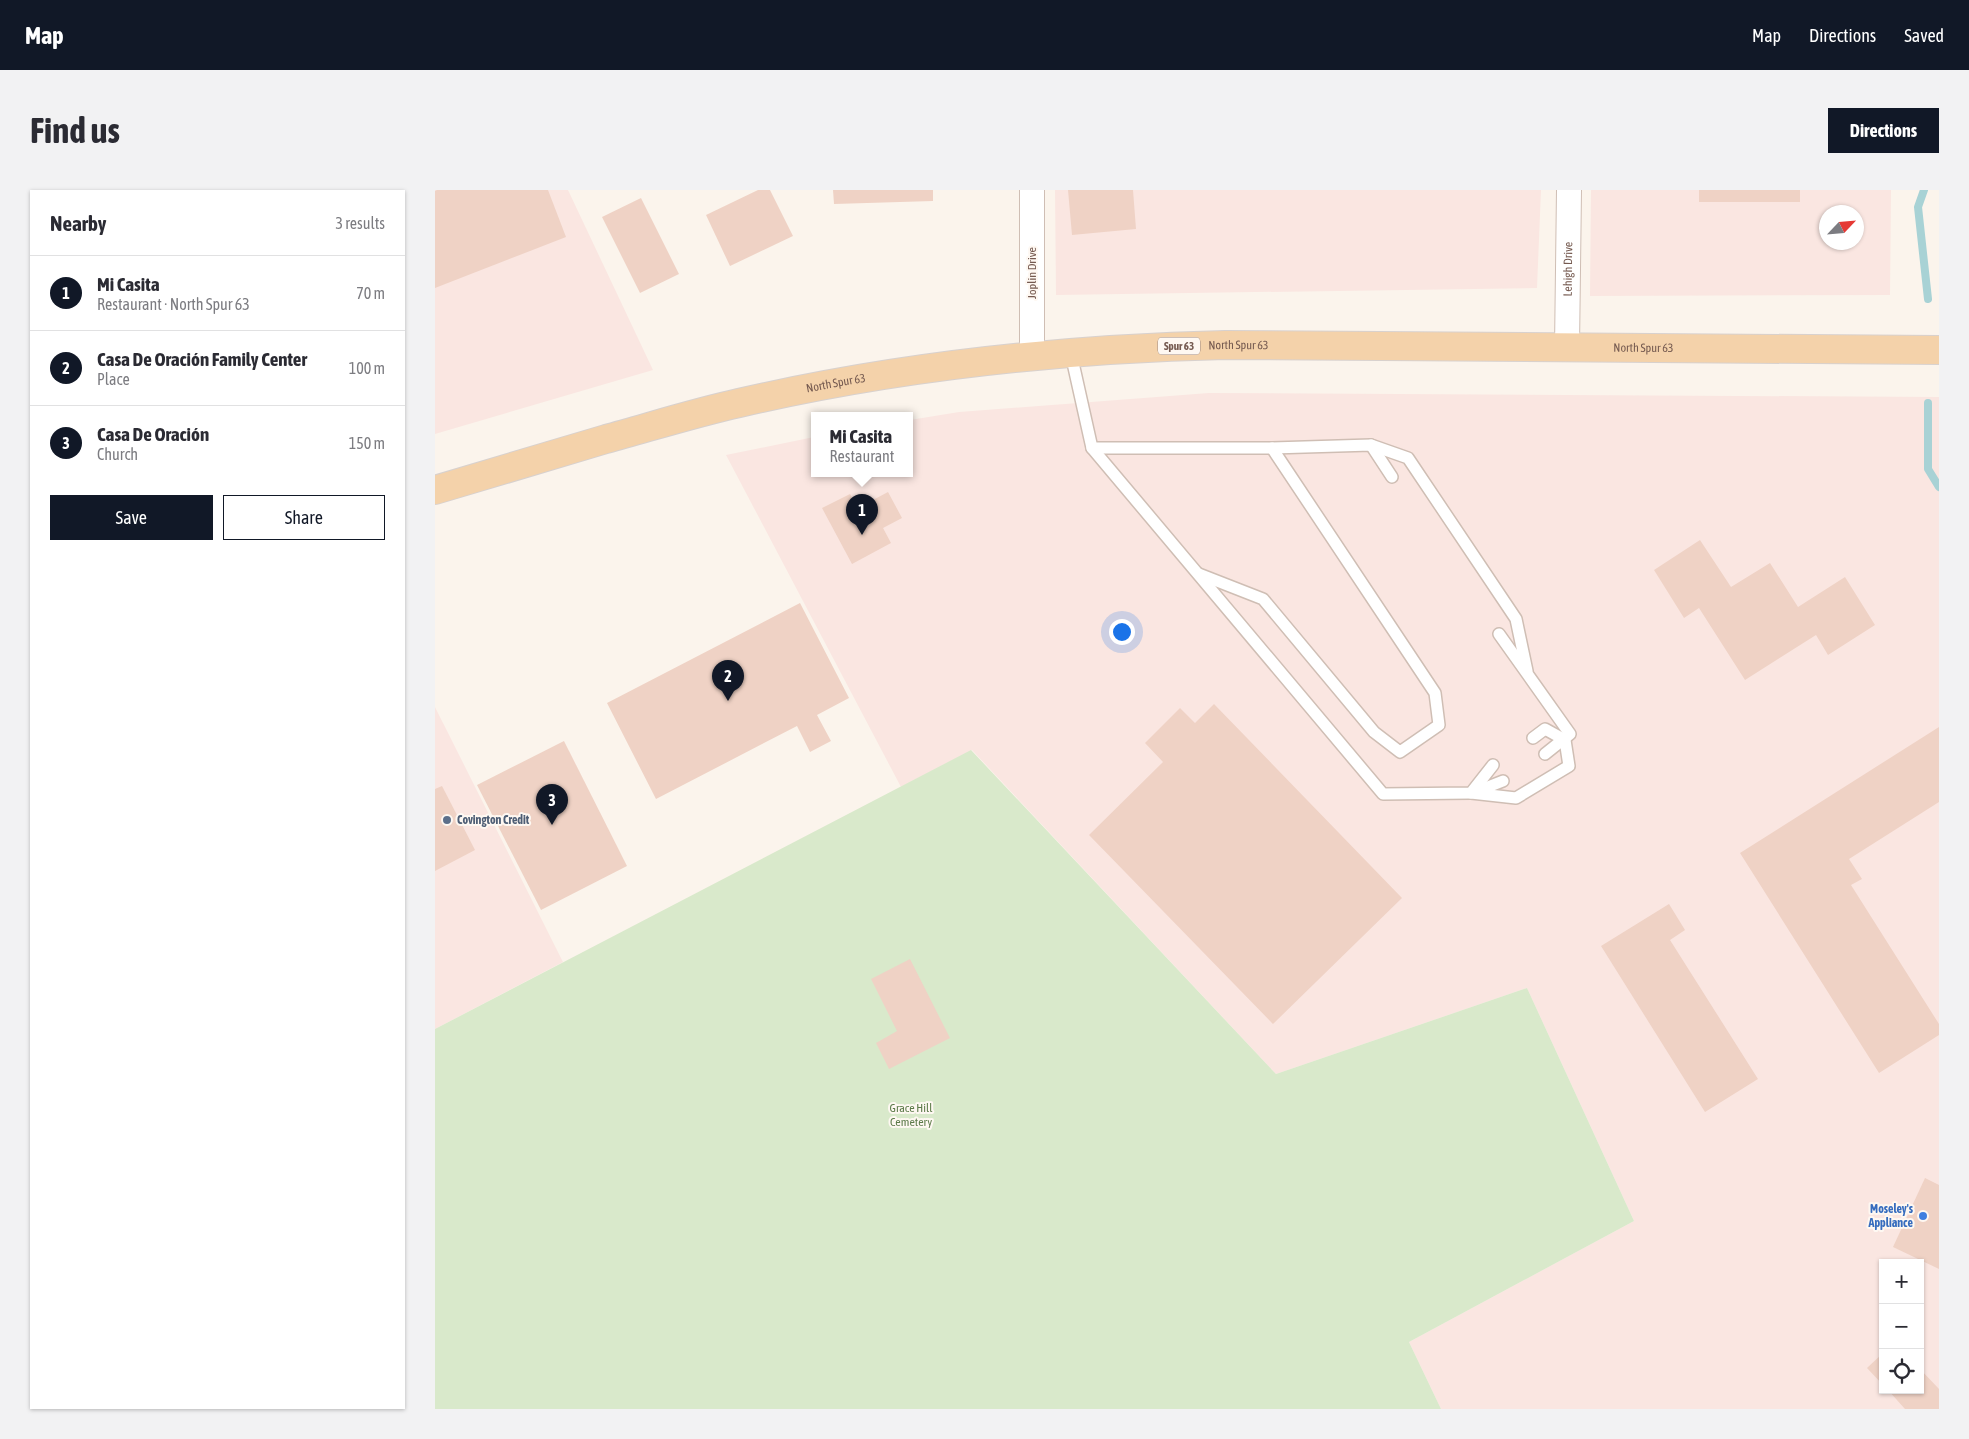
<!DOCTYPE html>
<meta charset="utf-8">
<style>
body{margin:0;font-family:"Asap Condensed",sans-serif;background:#f2f2f3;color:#2b2b33}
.controls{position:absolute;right:15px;bottom:15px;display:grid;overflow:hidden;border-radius:0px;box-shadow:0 1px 4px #0004}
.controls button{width:45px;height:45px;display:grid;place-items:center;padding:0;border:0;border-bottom:1px solid #e1e1e2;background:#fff;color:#2b2b33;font:25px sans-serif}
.compass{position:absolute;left:1384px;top:15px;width:45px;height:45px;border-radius:50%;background:#fff;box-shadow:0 1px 4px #0004;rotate:64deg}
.you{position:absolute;left:686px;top:441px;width:18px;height:18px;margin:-12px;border:4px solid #fff;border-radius:50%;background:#1a73e8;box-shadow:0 0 0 8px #1a73e833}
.badge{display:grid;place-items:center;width:32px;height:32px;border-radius:50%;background:#111827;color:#fff;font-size:16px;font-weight:700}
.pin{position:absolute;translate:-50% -41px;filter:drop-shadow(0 1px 2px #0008)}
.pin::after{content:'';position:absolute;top:26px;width:18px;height:15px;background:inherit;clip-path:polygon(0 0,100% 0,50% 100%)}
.popup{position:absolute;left:376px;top:222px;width:102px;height:65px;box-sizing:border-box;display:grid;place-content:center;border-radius:0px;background:#fff;filter:drop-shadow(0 1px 4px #0005);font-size:16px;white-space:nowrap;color:#7c7c81}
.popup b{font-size:19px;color:#2b2b33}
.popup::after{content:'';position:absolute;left:50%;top:100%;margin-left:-10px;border:10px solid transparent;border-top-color:#fff}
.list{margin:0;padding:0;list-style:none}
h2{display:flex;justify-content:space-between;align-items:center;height:65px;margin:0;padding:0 20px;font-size:21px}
h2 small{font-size:16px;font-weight:400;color:#7c7c81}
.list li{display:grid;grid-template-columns:32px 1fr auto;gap:15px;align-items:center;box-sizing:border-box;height:75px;padding:0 20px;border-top:1px solid #e1e1e2}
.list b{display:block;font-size:19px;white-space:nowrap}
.list p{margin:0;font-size:16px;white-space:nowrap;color:#7c7c81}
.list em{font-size:16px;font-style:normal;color:#7c7c81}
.actions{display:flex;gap:10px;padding:15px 20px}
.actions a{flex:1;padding:11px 0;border:1px solid #111827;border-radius:0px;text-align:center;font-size:18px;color:#111827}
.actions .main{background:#111827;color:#fff}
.icon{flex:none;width:28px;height:28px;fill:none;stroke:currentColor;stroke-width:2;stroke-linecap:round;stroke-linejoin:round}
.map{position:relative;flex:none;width:1504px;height:1219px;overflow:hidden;border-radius:0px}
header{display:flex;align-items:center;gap:30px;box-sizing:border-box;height:70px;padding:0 25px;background:#111827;color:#fff}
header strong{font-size:24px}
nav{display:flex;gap:28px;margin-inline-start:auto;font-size:18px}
.intro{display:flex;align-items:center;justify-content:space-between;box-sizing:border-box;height:120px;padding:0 30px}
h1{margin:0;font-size:35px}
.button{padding:12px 22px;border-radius:0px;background:#111827;color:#fff;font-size:18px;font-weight:700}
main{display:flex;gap:30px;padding:0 30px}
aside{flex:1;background:#fff;border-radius:0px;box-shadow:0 1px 4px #0004}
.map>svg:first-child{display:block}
.commercial{fill:#fae6e1;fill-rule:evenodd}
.green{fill:#d9e9cb}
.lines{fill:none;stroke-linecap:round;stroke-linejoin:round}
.stream{stroke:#a8d2d5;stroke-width:8}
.building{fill:#efd2c5}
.lane-casing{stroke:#cfbeb4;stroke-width:14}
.street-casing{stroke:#cfbeb4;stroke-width:26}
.primary-casing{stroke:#d8d1ce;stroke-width:30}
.lane{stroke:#fff;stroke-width:11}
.street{stroke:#fff;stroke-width:24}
.primary{stroke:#f4d2aa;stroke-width:28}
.service-dot{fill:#5c6f8a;stroke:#fef8f2;stroke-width:2}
.shop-dot{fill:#3f7fe0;stroke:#fef8f2;stroke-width:2}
.labels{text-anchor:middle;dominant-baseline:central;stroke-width:4;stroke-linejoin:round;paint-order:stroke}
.shield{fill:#fef8f2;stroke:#9e8981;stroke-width:1}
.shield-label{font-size:11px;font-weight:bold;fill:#755a50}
.street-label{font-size:12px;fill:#755a50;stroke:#fef8f2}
.service-label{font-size:12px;font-weight:bold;fill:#4e5e75;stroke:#fef8f2;text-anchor:start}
.park-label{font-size:12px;fill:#5c7a49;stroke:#fef8f2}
.shop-label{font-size:12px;font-weight:bold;fill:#366cbe;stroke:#fef8f2;text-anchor:end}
</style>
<header>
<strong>Map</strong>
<nav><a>Map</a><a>Directions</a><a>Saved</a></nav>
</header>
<div class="intro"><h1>Find us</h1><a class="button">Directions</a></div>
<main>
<aside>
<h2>Nearby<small>3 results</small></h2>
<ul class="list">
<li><span class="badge">1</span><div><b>Mi Casita</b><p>Restaurant · North Spur 63</p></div><em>70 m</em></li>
<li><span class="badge">2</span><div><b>Casa De Oración Family Center</b><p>Place</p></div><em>100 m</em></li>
<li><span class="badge">3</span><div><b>Casa De Oración</b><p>Church</p></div><em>150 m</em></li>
</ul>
<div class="actions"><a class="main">Save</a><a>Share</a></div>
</aside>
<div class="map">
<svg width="1504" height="1219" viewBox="0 0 1504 1219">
<rect width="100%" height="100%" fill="#fbf4ec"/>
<g class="commercial">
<path d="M 0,0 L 133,0 L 218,180 L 0,244 Z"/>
<path d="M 620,0 L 1106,0 L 1102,98 L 621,105 Z"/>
<path d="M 1156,0 L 1456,0 L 1455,105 L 1155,106 ZM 1392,22 L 1422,22 L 1422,52 L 1392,52 Z"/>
<path d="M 774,203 L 1504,207 L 1504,1219 L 1006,1219 L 974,1152 L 1199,1031 L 1092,798 L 841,884 L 537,560 L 466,597 L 291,265 L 379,247 L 380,284 L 474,284 L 475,230 L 524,222 ZM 1448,1073 L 1485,1073 L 1485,1200 L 1448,1200 Z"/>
<path d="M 0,517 L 128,772 L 0,839 Z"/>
</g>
<path class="green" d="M 536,560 L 841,884 L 1092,798 L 1199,1031 L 974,1152 L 1006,1219 L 0,1219 L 0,839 Z"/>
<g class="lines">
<g class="stream">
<path d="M 1489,0 L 1483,17 L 1493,109"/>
<path d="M 1493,213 L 1493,279 L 1504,297"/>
</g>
</g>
<g class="building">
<path d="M 2,0 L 113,0 L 131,47 L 0,98 L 0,1 Z"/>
<path d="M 323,0 L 335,0 L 358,46 L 295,76 L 271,25 Z"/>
<path d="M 398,0 L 498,0 L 498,11 L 399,14 Z"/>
<path d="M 633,0 L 698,0 L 701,39 L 637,45 Z"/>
<rect x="1264" y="0" width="101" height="12"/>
<path d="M 206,8 L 244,84 L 205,103 L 167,27 Z"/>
<path d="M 453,302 L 467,328 L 448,338 L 456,353 L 417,374 L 387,318 L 415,304 L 423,318 Z"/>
<path d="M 1265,350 L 1296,397 L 1335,373 L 1363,417 L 1410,387 L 1440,435 L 1393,465 L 1381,445 L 1310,490 L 1264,418 L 1249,428 L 1219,380 Z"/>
<path d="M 365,413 L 414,508 L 382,525 L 396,551 L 375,562 L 362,536 L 221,609 L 172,513 Z"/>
<path d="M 779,514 L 967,708 L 838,834 L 654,645 L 728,572 L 710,553 L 745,518 L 760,533 Z"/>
<path d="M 1504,537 L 1504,612 L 1414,669 L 1427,689 L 1416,695 L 1504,834 L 1504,845 L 1444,883 L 1305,663 Z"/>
<path d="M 129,551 L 192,676 L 106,720 L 42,595 Z"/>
<path d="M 7,596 L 40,660 L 0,681 L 0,599 Z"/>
<path d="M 1234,714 L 1250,740 L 1235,750 L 1323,889 L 1270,922 L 1166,756 Z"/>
<path d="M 475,769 L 515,848 L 454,879 L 441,853 L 462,841 L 436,789 Z"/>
<path d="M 1490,988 L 1504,995 L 1504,1079 L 1458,1057 Z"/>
<path d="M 1448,1163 L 1448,1195 L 1432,1178 Z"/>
<path d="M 1485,1179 L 1504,1199 L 1504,1219 L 1470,1219 L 1453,1200 L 1485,1200 Z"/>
</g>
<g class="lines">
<g class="lane-casing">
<g id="lane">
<path d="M 636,164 L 657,258 L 948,604 L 1036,603 L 1058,575"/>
<path d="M 936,255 L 957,287"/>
<path d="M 657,258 L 837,258 L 936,255 L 973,268 L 1081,429 L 1092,481"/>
<path d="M 764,384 L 828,409 L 939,542 L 965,562 L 1004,535 L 1000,503 L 837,258"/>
<path d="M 1064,444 L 1135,544 L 1110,564"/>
<path d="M 1040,602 L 1068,591"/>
<path d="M 1036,603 L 1081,608 L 1134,576 L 1130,550 L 1110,539 L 1098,548"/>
</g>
</g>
<g class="street-casing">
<g id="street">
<path id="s1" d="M 1132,158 L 1134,0"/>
<path d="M 597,166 L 597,0"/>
</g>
</g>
<g class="primary-casing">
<g id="primary">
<path id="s2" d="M 0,300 C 57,283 114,266 171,249 C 215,237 259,223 304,213 C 464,176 626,159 790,155 L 1504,160"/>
</g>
</g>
<use href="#lane" class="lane"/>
<use href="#street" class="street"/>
<use href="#primary" class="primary"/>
</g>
<circle class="service-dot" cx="12" cy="630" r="5"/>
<circle class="shop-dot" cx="1488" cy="1026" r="5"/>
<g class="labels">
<rect class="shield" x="723" y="147.5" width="42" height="17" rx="4"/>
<g class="shield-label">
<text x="744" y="156">Spur 63</text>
</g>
<g class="street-label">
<text stroke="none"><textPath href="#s1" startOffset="79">Lehigh Drive</textPath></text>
<text transform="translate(597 83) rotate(-90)">Joplin Drive</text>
<text stroke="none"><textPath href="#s2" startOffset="820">North Spur 63</textPath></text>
<text stroke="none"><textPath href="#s2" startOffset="1225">North Spur 63</textPath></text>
<text stroke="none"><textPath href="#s2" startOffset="415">North Spur 63</textPath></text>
</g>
<g class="service-label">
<text x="22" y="630">Covington Credit</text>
</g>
<g class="park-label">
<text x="476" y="918">Grace Hill<tspan x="476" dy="14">Cemetery</tspan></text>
</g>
<g class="shop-label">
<text x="1478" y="1019">Moseley's<tspan x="1478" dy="14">Appliance</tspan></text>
</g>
</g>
</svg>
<div class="controls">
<button>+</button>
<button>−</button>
<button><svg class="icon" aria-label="locate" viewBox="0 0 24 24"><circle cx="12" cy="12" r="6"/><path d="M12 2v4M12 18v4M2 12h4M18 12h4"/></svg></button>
</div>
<svg class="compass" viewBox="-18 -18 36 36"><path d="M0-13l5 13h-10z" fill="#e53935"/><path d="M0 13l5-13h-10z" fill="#7c7c81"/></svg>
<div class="you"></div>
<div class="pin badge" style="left:427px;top:345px">1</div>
<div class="popup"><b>Mi Casita</b>Restaurant</div>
<div class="pin badge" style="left:293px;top:511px">2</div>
<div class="pin badge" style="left:117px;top:635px">3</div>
</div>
</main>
